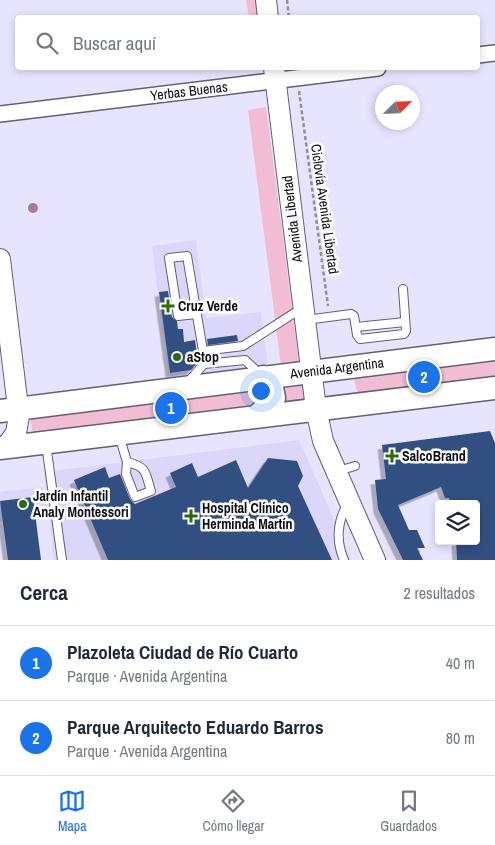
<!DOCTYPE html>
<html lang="es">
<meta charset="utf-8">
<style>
body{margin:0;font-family:"Archivo Narrow",sans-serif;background:#f2f2f3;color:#1f2937}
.controls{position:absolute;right:15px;bottom:15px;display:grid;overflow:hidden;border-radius:5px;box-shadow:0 2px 8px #0003}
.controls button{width:45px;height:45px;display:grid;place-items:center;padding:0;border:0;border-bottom:1px solid #e0e1e3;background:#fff;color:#1f2937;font:25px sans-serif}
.compass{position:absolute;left:375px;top:85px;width:45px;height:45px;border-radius:50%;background:#fff;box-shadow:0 2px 8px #0003;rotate:66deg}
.you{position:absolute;left:260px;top:390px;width:18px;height:18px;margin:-12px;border:4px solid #fff;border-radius:50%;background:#1a73e8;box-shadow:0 0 0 8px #1a73e833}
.badge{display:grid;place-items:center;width:32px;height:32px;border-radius:50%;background:#1a73e8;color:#fff;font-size:16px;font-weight:700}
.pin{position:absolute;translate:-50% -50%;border:2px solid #fff;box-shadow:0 1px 5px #0006}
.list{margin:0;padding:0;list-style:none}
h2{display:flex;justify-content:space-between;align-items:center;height:65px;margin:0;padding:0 20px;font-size:21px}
h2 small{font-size:16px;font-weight:400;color:#747a83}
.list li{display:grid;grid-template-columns:32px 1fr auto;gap:15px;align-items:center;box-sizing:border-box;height:75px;padding:0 20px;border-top:1px solid #e0e1e3}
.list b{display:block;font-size:19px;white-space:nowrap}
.list p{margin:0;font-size:16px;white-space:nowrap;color:#747a83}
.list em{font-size:16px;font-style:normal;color:#747a83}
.icon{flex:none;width:28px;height:28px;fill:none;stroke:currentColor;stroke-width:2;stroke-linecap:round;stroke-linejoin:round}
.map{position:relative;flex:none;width:495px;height:560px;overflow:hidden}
.search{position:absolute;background:#fff;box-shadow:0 2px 8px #0003;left:15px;right:15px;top:15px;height:55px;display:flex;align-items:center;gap:12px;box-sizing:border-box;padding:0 18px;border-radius:5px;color:#747a83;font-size:19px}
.sheet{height:215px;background:#fff}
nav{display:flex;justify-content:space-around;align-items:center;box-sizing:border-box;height:70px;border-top:1px solid #e0e1e3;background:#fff;font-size:14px;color:#747a83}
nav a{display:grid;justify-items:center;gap:2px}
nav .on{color:#1a73e8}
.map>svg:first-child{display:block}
.built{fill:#dbd7fa}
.green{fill:#f2bcd2}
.building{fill:#315082;filter:url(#shadow)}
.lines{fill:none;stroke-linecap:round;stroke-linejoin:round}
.service-casing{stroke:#625f76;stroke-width:10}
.minor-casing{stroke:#625f76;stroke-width:18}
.secondary-casing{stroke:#625f76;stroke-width:22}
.primary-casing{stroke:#625f76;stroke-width:25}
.path{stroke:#918ea2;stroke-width:2.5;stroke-dasharray:4 2.5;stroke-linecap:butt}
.service{stroke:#fff;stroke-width:8}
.minor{stroke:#fff;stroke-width:15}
.secondary{stroke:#fff;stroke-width:20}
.primary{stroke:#fff;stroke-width:22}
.tree{fill:#a87b9e}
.poi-dot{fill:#2b6b00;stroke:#fff;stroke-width:2}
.labels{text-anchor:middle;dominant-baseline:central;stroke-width:5;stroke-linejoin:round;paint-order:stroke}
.street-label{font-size:14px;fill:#0d0b14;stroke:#fff}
.poi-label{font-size:14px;font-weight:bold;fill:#0d0b14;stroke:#fff;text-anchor:start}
</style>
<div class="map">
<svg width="495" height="560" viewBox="0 0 495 560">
<defs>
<filter id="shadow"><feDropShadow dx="-4.5" dy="4.5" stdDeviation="0" flood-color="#0004"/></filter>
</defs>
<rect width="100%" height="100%" fill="#e7e4ff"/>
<g class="built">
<path d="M 196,240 L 206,318 L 261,312 L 268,368 L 169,380 L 152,246 Z"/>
<path d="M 299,440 L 352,560 L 54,560 L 44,472 Z"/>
<path d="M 43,487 L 47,517 L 0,522 L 0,492 Z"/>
</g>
<g class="green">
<path d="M 246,0 L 256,0 L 258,17 L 249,17 Z"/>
<path d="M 266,107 L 299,362 L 281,365 L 248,110 Z"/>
<path d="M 495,358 L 495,379 L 358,396 L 353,375 Z"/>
<path d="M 309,378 L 312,404 L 33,438 L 30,412 Z"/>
</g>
<g class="building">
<path d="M 168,291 L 172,317 L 177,321 L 178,329 L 183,329 L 184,342 L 195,340 L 198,362 L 191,370 L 170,373 L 159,292 Z"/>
<path d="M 237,335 L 238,341 L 208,345 L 207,339 Z"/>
<path d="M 490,431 L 495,443 L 495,560 L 457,560 L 456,541 L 476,541 L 476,504 L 451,504 L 449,498 L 445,498 L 441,487 L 398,505 L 409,530 L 417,530 L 425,548 L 417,548 L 423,560 L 403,560 L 378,509 L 375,480 L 386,479 L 382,445 Z"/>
<path d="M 268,458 L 297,461 L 303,476 L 298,486 L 332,560 L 108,560 L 74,480 L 105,467 L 109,478 L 120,474 L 130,499 L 135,504 L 176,487 L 170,473 L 192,463 L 198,477 L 236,460 L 248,488 Z"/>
<path d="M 33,497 L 41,560 L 8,560 L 0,501 Z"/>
</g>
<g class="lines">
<g class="service-casing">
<g id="service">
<path d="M 196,314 L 178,316 L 169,258 L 187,256 L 203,351"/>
<path d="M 306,320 L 351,314 L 354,316 L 357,335 L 360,339 L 404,334 L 406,331 L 403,289"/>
<path d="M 356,327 L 405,322"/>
<path d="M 204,364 L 203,351 L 243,346 L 302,308"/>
<path d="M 188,382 L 204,364 L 245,360 L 260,374"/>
<path d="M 119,435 L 127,462 L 126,474 L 135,497 L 151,491 C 145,473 148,467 127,462"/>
<path d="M 46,444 L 62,560"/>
<path d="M 338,471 L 355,466"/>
<path d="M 344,560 C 336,542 337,522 347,505"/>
</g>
</g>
<g class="minor-casing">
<g id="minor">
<path d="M 478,55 L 495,53"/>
<path d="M 0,114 L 378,68"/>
</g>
</g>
<g class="secondary-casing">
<g id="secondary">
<path d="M 266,0 L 268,18"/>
<path d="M 274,68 L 316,409 L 323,441 L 375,560"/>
<path d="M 0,259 L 19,416 L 16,433 L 6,447"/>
</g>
</g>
<g class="primary-casing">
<g id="primary">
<path d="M 0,411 L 495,349"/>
<path d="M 257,416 L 270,404 L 274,398 L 272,388 L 263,377"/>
<path d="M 0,448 L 495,388"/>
</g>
</g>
<g class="path">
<path d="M 287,0 L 289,18"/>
<path d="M 299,91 L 328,306"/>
</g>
<use href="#service" class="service"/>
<use href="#minor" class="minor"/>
<use href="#secondary" class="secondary"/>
<use href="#primary" class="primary"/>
</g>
<circle class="tree" cx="33" cy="208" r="5"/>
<g class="poi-dot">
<path d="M165.5 298.5h5v5h5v5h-5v5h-5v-5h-5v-5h5z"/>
<circle cx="177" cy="357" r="5"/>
<path d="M389.5 448.5h5v5h5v5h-5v5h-5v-5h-5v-5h5z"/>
<circle cx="23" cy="504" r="5"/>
<path d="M188.5 508.5h5v5h5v5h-5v5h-5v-5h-5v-5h5z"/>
</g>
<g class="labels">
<g class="street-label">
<text transform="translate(189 91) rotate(-7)">Yerbas Buenas</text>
<text transform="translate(325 209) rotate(82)">Ciclovía Avenida Libertad</text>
<text transform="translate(292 219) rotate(-97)">Avenida Libertad</text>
<text transform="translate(337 368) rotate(-7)">Avenida Argentina</text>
</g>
<g class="poi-label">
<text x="178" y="306">Cruz Verde</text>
<text x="187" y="357">aStop</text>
<text x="402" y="456">SalcoBrand</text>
<text x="33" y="496">Jardín Infantil<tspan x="33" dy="16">Analy Montessori</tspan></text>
<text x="202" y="508">Hospital Clínico<tspan x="202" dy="16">Herminda Martín</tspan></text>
</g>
</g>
</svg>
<div class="controls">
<button><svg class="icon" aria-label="layers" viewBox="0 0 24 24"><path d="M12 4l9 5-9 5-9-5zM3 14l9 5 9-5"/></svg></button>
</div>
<svg class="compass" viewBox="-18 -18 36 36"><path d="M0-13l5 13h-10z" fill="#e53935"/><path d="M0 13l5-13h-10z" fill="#747a83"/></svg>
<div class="you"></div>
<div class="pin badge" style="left:171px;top:408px">1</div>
<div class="pin badge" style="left:424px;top:377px">2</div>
<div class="search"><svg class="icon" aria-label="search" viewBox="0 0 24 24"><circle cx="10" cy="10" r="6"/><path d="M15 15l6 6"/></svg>Buscar aquí</div>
</div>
<section class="sheet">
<h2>Cerca<small>2 resultados</small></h2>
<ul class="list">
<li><span class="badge">1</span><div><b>Plazoleta Ciudad de Río Cuarto</b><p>Parque · Avenida Argentina</p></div><em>40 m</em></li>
<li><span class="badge">2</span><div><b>Parque Arquitecto Eduardo Barros</b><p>Parque · Avenida Argentina</p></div><em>80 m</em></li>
</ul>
</section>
<nav>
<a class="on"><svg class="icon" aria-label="map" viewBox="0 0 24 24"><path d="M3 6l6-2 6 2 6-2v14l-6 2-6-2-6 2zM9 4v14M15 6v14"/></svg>Mapa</a>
<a><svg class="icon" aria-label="directions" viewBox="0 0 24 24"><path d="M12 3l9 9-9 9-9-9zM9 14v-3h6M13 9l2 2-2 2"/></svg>Cómo llegar</a>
<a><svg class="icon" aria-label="saved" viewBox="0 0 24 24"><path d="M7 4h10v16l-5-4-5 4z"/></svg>Guardados</a>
</nav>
